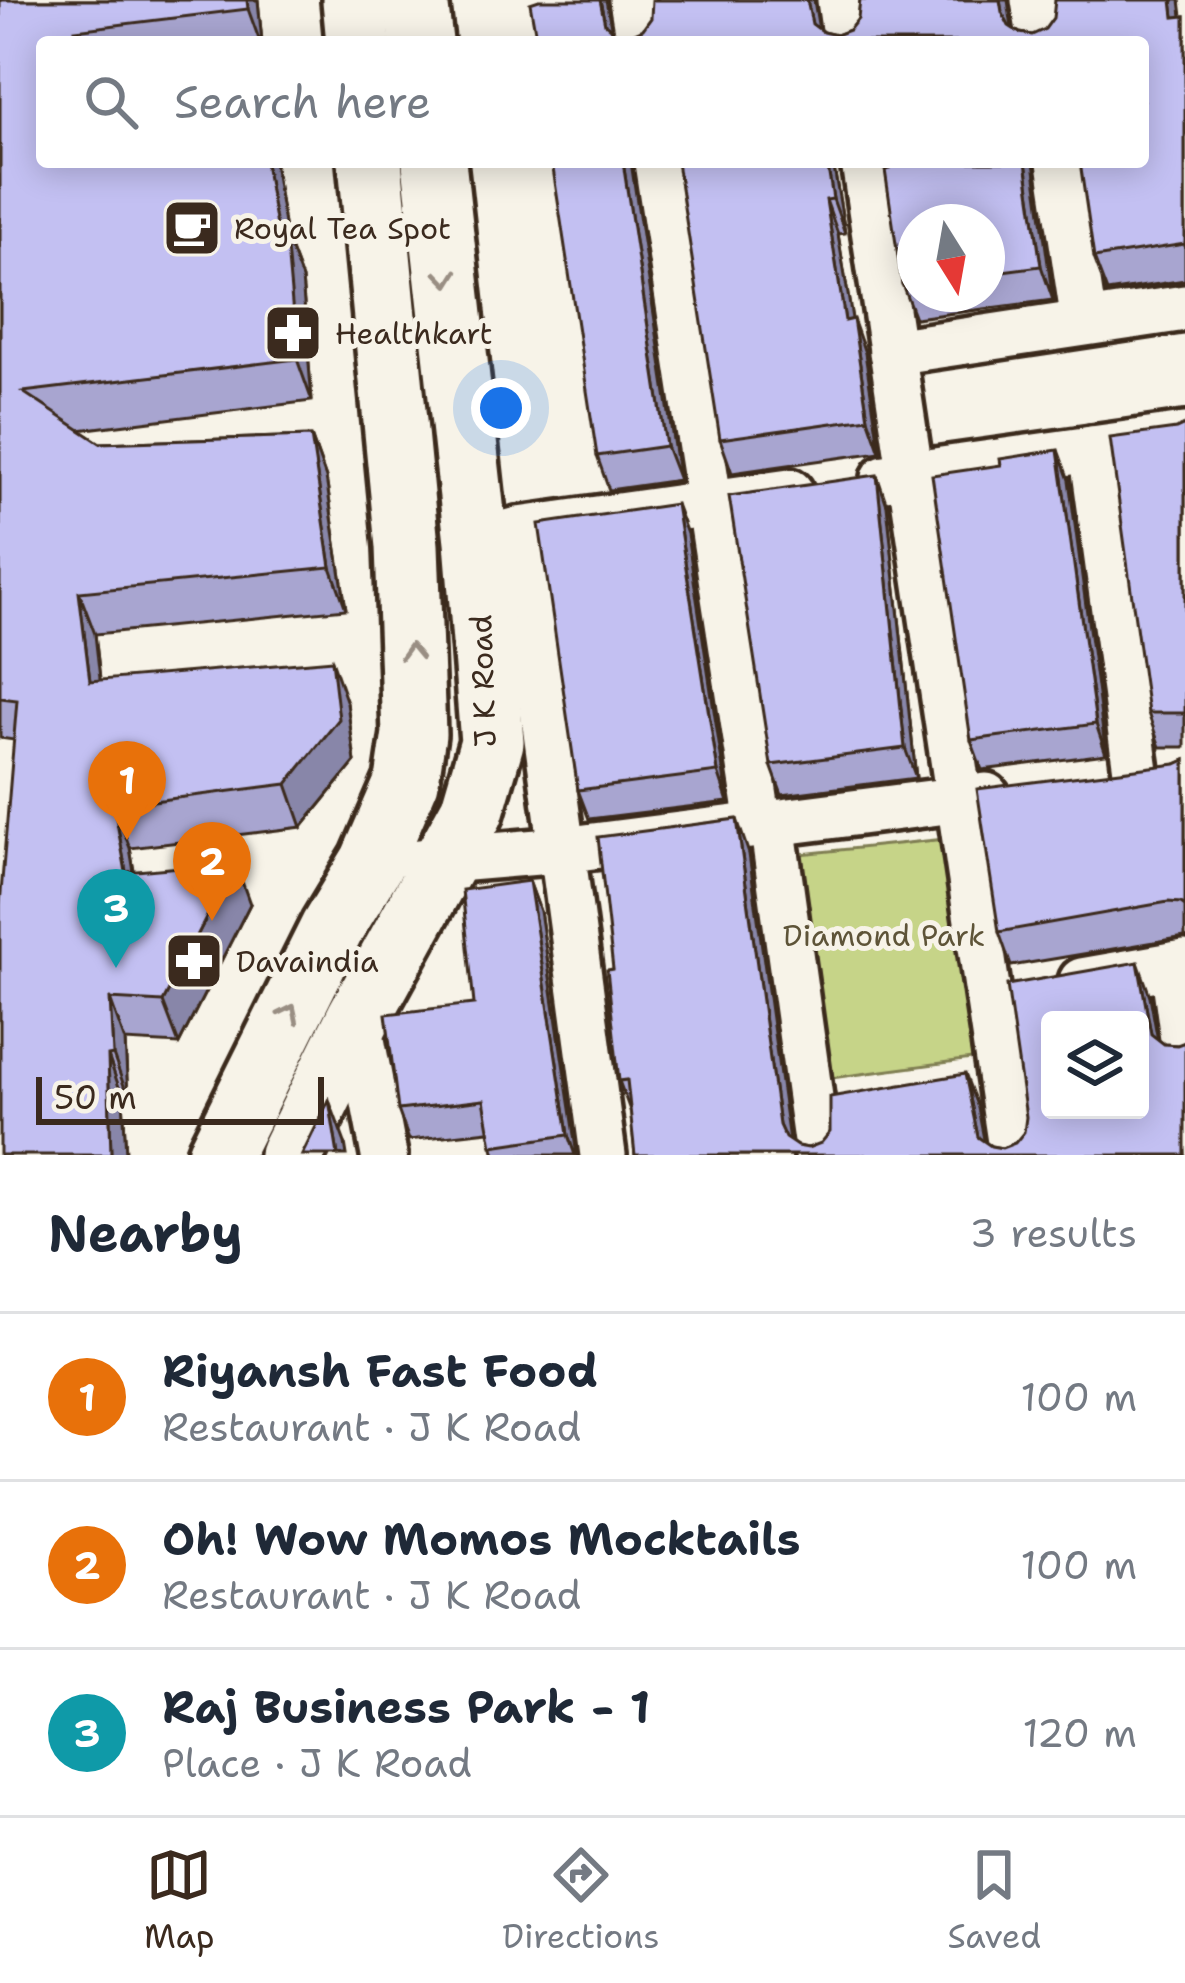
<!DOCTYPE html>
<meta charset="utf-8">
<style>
body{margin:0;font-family:"Shantell Sans",sans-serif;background:#f6f6f7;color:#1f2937}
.controls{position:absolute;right:36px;bottom:36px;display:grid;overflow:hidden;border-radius:12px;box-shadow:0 6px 30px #0003}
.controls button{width:108px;height:108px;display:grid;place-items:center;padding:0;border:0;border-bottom:3px solid #e0e1e3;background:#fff;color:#1f2937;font:60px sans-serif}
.compass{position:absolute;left:897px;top:204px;width:108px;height:108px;border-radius:50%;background:#fff;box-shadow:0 6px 30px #0003;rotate:169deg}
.scale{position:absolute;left:36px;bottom:30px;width:288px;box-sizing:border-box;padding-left:12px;border:6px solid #3b2a1e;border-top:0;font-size:33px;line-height:42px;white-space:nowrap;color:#3b2a1e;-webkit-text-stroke:9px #f7f3e8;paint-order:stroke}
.you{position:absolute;left:501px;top:408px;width:42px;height:42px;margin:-30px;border:9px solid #fff;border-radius:50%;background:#1a73e8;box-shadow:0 0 0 18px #1a73e833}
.badge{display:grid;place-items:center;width:78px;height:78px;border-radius:50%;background:#3b2a1e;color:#fff;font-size:39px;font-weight:700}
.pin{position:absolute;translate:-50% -99px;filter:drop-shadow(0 3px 6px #0008)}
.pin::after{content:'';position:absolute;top:63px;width:42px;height:36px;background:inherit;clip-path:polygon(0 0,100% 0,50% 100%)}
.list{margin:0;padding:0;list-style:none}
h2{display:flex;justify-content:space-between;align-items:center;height:156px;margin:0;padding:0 48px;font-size:51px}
h2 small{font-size:39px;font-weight:400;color:#747a83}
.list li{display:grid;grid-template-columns:78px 1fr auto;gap:36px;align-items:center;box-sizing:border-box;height:168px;padding:0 48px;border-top:3px solid #e0e1e3}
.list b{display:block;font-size:45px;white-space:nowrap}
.list p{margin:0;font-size:39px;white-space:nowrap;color:#747a83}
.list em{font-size:39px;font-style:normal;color:#747a83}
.icon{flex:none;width:66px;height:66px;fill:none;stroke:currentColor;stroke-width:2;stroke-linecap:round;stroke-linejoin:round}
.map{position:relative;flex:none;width:1185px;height:1155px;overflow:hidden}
.search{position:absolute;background:#fff;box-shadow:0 6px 30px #0003;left:36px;right:36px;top:36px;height:132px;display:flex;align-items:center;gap:30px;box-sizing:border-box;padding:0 42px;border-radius:12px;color:#747a83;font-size:45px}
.sheet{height:660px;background:#fff}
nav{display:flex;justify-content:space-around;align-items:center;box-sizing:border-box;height:168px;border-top:3px solid #e0e1e3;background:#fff;font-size:33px;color:#747a83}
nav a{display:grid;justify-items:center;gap:6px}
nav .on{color:#3b2a1e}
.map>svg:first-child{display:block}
.green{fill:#c6d488;stroke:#807f53;stroke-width:3}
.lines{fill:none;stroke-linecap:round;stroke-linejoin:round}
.street-casing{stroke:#3b2a1e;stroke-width:54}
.secondary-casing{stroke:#3b2a1e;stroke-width:72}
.street{stroke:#f7f3e8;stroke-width:45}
.secondary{stroke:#f7f3e8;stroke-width:63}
.wall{fill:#a8a5d0;stroke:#3b2a1e;stroke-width:3;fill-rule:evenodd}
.shaded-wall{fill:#8886a9;stroke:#3b2a1e;stroke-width:3}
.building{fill:#c3c0f2;stroke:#3b2a1e;stroke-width:3;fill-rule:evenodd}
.oneway{stroke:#998e83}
.labels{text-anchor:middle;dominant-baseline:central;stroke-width:10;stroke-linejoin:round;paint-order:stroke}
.poi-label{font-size:30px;fill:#3b2a1e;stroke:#f7f3e8;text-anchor:start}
.street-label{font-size:30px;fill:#3b2a1e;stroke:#f7f3e8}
.park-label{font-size:30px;fill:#5e5438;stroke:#f7f3e8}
</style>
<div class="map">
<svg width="1185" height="1155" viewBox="0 0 1185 1155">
<rect width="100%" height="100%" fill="#f7f3e8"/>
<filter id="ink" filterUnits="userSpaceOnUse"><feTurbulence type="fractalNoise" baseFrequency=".00833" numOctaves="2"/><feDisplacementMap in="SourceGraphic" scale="24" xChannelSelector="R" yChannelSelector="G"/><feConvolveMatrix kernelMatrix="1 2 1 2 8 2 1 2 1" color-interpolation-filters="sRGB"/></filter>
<g filter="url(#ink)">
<path class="green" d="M 946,839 L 972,1059 L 831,1078 L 800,854 Z"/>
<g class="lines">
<g class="street-casing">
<g id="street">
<path d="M 632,0 L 639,42"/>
<path d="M 840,0 L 846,42"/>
<path d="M 1034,0 L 1041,42"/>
<path d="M 657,162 L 759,824"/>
<path d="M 864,162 L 1012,1155"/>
<path d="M 1060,162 L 1084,322"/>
<path d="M 892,352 L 1185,308"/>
<path d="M 1092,449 L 1137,778"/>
<path d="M 885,478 L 1185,436"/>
<path d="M 519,530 L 603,1155"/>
<path d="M 476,541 L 519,530 L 790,492"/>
<path d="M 772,823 L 818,1155"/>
<path d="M 420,862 L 562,850 L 986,796"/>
<path d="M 1173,965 L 1185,1053"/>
<path d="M 1082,981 L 1185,963"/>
<path d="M 358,1019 L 384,1155"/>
</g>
</g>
<g class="secondary-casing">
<g id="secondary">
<path d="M 354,0 L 358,42"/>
<path d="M 416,0 L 421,42"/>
<path d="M 219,1155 L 332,928 L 372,862 L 407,781 L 414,734 L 407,546 L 370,162"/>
<path d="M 291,1155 L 358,1019 L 472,811 L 492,742 L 476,541 L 434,162"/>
</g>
</g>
<use href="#street" class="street"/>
<use href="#secondary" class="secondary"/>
</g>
<g class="wall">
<path d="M 0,0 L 258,0 L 262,42 L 42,42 L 42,162 L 274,162 L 286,237 L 302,279 L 312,401 L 79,430 L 100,443 L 311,436 L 326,478 L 346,609 L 95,634 L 100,680 L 347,703 L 355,762 L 302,827 L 130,848 L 134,871 L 250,904 L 179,1044 L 125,1041 L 128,1097 L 123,1098 L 126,1155 L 14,740 L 0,738 Z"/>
<path d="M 860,0 L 1008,0 L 1011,28 L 1020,33 L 1032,35 L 1185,16 L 1185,280 L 1107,292 L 1094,258 L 1143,42 L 537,42 L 539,1 L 605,3 L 611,29 L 616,33 L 630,35 L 813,3 L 819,29 L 823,32 L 836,35 L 849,30 L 858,19 Z"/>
<path d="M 833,162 L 845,233 L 838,234 L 852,320 L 865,353 L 880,452 L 732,473 L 720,439 Z"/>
<path d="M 1033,165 L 1053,300 L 915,318 L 902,284 L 890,169 ZM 915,222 L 987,222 L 987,294 L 915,294 Z"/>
<path d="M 630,166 L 679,480 L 609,490 L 597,456 Z"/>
<path d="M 1185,425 L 1185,747 L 1160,747 L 1148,713 L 1176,429 Z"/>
<path d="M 1069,480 L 1106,754 L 982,770 L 971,740 Z"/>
<path d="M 887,505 L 916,778 L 782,795 L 771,765 Z"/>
<path d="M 687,534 L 728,802 L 589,819 L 578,790 Z"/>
<path d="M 1185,760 L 1185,937 L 1011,966 L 999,932 L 1176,764 Z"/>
<path d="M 749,854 L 789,1141 L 797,1146 L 808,1148 L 978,1108 L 984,1142 L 991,1146 L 1002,1148 L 1015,1143 L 1150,996 L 1158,1040 L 1164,1044 L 1177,1045 L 1185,1155 L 635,1155 L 631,1113 L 619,1081 L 613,969 Z"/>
<path d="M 529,881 L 540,911 L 577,1155 L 495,1155 L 489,1131 L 409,1140 L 398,1110 L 474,1004 Z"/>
</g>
<g class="shaded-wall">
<path d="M 247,0 L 258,0 L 262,42 L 260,42 L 248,9 Z"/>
<path d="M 600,0 L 606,0 L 614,42 L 605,24 Z"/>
<path d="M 807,0 L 814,0 L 821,42 L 812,24 Z"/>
<path d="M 1000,0 L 1008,0 L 1014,42 L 1002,12 Z"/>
<path d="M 1172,0 L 1180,0 L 1185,40 L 1174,17 Z"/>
<path d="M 265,162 L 274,162 L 287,243 L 286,237 L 302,279 L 312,401 L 297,359 Z"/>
<path d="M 623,162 L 631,162 L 679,480 L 666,446 Z"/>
<path d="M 827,162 L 833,162 L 845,233 L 833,199 Z"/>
<path d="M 1026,162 L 1034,162 L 1053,300 L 1041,266 Z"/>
<path d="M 826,200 L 838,234 L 858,355 L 845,321 Z"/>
<path d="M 853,319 L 865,353 L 880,452 L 868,418 Z"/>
<path d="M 311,436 L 326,478 L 346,609 L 331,567 Z"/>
<path d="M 1058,450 L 1069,480 L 1106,754 L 1096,724 Z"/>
<path d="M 877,475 L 887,505 L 916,778 L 905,748 Z"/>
<path d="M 676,504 L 687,534 L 728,802 L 718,772 Z"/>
<path d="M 79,592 L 95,634 L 105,723 L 90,681 Z"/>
<path d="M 332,660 L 347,703 L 355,762 L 302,827 L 287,784 Z"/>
<path d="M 114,806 L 130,848 L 141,914 L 126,872 Z"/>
<path d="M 737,819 L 749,854 L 791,1155 L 779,1125 Z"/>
<path d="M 235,862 L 250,904 L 179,1044 L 163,1002 Z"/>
<path d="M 529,881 L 540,911 L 577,1155 L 575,1155 L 568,1135 Z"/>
<path d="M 1138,962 L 1150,996 L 1163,1069 L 1151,1034 Z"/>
<path d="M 110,999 L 125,1041 L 128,1097 L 113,1055 Z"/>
<path d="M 108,1056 L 123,1098 L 126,1155 L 111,1155 Z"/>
<path d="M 965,1074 L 978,1108 L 987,1155 L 978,1137 Z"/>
<path d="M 329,1100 L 345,1143 L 347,1155 L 338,1155 Z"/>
</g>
<g class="building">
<path d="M 0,0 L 247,0 L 248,9 L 75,30 L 77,42 L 42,42 L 42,162 L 265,162 L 278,238 L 286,237 L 297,359 L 23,392 L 100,443 L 311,436 L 331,567 L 79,592 L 90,681 L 332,660 L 339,719 L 287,784 L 114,806 L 126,872 L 235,862 L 163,1002 L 110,999 L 113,1055 L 108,1056 L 111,1155 L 0,1155 L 0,905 L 17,700 L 0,698 Z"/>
<path d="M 539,0 L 600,0 L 605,24 L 616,33 L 630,35 L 643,29 L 651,18 L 652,0 L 807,0 L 812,24 L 823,32 L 836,35 L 849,30 L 858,19 L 860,0 L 1000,0 L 1002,12 L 1009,26 L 1020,33 L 1032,35 L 1045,29 L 1053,18 L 1055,0 L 1172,0 L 1174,17 L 1185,16 L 1185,244 L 1094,258 L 1080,162 L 1143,162 L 1143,42 L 537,42 L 530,3 Z"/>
<path d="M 552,162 L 623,162 L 666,446 L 597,456 Z"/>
<path d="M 677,162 L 827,162 L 833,199 L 826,200 L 845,321 L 853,319 L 868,418 L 720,439 Z"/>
<path d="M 889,162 L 1026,162 L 1041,266 L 987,273 L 987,222 L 915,222 L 915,283 L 902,284 L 885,170 L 890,169 Z"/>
<path d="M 1185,425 L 1185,713 L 1148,713 L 1110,438 L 1176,429 Z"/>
<path d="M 1058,450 L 1096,724 L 971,740 L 932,475 L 1001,465 L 1000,459 Z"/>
<path d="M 877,475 L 905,748 L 771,765 L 729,496 Z"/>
<path d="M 676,504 L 718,772 L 578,790 L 539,524 Z"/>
<path d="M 1185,760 L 1185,906 L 1181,903 L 1168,902 L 999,932 L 977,789 L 1176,764 Z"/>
<path d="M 737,819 L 779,1125 L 785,1138 L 797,1146 L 808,1148 L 821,1143 L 830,1132 L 830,1097 L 965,1074 L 978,1137 L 991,1146 L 1002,1148 L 1015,1143 L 1024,1132 L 1026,1117 L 1007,985 L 1138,962 L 1151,1034 L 1164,1044 L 1177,1045 L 1185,1042 L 1185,1155 L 635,1155 L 627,1080 L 619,1081 L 607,970 L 613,969 L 598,837 ZM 1050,1020 L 1140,1020 L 1140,1110 L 1050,1110 Z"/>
<path d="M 529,881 L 568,1135 L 492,1146 L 484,1100 L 398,1110 L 386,1014 L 474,1004 L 462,890 Z"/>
<path d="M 329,1100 L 338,1155 L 302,1155 Z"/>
</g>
<defs><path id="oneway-chevron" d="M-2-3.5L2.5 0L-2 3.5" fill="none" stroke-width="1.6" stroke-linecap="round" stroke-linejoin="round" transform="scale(3)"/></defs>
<g class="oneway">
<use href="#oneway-chevron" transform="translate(447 278) rotate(84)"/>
<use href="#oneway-chevron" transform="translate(411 652) rotate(-92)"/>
<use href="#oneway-chevron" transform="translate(290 1013) rotate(-64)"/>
</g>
</g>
<defs>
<g id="cafe-square" transform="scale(3)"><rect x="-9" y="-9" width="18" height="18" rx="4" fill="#3b2a1e" stroke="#f7f3e8"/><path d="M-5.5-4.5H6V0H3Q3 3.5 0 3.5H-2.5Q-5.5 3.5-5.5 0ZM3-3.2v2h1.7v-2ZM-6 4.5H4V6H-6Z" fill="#fff"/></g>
<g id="pharmacy-square" transform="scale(3)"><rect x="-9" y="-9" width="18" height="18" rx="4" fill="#3b2a1e" stroke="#f7f3e8"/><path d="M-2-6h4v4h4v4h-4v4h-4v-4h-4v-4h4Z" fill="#fff"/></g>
</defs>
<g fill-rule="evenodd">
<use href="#cafe-square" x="192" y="228"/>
<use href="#pharmacy-square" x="293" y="333"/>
<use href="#pharmacy-square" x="194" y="961"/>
</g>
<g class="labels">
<g class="poi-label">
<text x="234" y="228">Royal Tea Spot</text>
<text x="335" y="333">Healthkart</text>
<text x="236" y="961">Davaindia</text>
</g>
<g class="street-label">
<text transform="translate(483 681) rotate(-92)">J K Road</text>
</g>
<g class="park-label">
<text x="884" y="935">Diamond Park</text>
</g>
</g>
</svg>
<div class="controls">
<button><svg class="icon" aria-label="layers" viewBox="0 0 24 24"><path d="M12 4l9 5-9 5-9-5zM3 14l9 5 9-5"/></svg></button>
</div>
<svg class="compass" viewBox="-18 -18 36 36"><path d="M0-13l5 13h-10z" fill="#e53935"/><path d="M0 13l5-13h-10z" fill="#747a83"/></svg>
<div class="scale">50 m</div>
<div class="you"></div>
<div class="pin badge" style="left:127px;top:840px;background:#e8710a">1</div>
<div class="pin badge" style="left:212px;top:921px;background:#e8710a">2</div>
<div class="pin badge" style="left:116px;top:968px;background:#0f9aa8">3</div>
<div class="search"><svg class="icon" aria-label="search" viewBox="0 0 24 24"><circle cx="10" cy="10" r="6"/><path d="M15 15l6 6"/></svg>Search here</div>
</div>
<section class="sheet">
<h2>Nearby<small>3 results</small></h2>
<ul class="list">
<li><span class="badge" style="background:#e8710a">1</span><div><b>Riyansh Fast Food</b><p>Restaurant · J K Road</p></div><em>100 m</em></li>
<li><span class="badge" style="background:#e8710a">2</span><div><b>Oh! Wow Momos Mocktails</b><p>Restaurant · J K Road</p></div><em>100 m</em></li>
<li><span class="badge" style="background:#0f9aa8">3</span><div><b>Raj Business Park - 1</b><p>Place · J K Road</p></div><em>120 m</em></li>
</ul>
</section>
<nav>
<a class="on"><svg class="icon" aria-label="map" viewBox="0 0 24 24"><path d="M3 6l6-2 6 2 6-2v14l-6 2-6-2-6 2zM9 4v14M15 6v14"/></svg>Map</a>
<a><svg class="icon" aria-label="directions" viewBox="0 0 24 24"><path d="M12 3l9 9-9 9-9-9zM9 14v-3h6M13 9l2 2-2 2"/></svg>Directions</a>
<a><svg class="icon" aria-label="saved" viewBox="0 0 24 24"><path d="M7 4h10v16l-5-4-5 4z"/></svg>Saved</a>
</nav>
